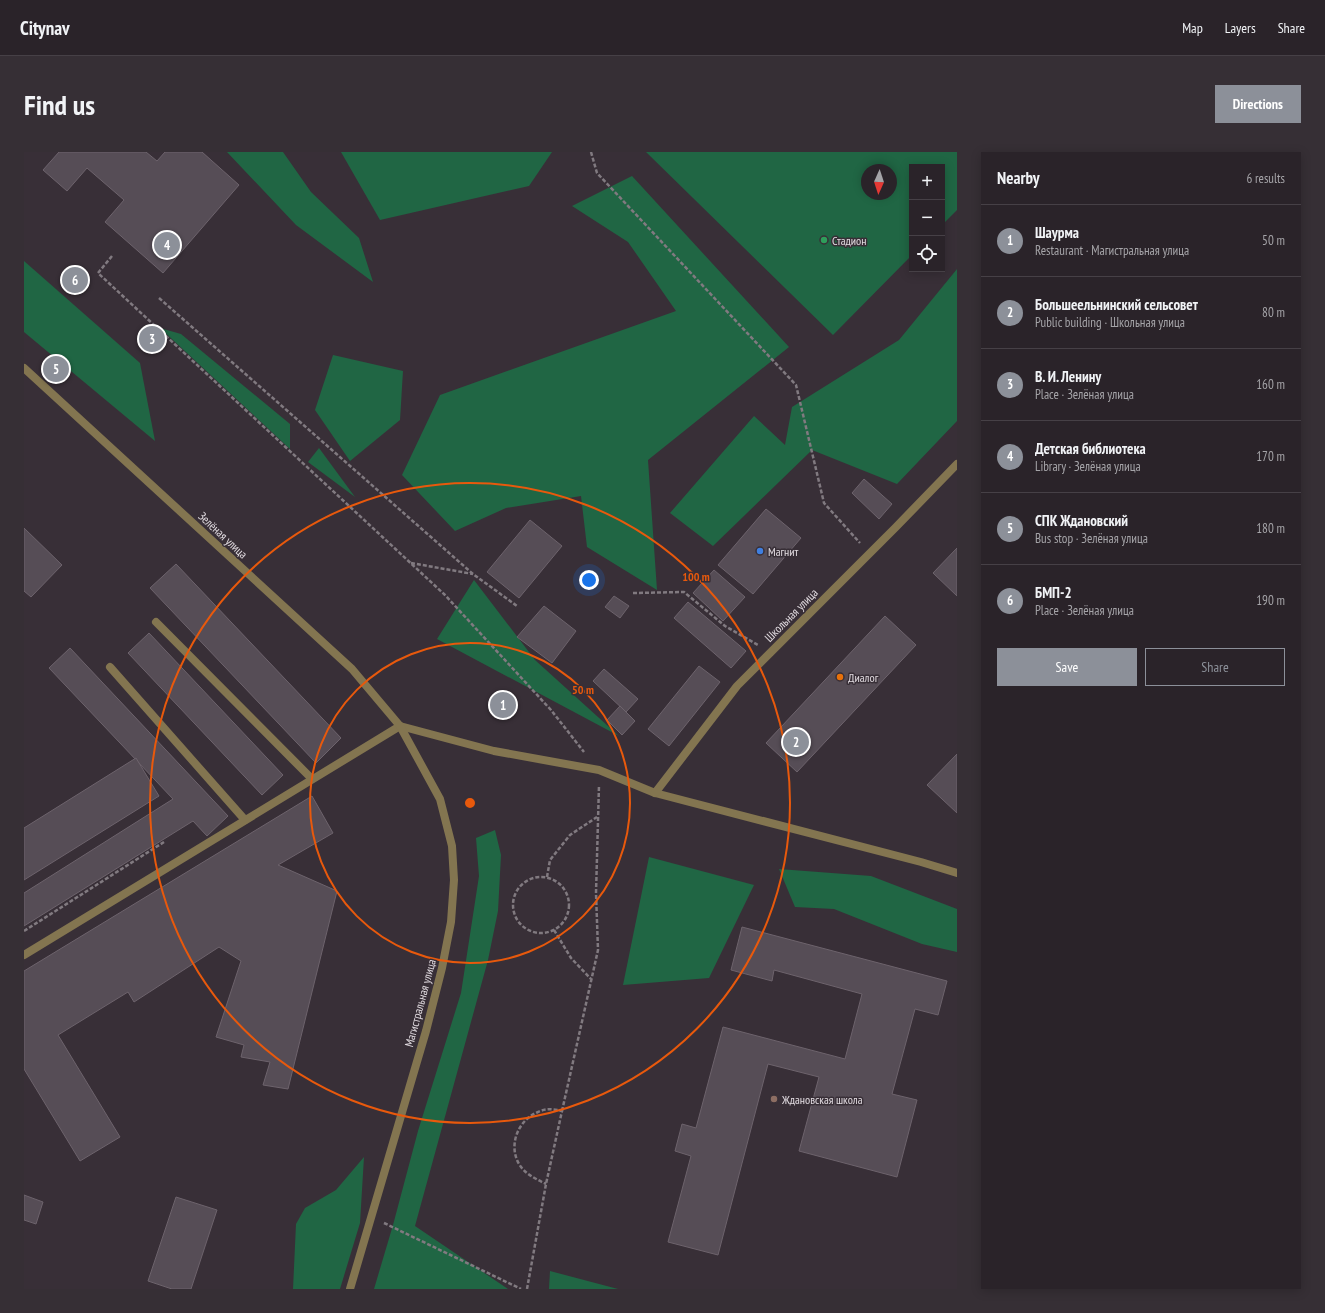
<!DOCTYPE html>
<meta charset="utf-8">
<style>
body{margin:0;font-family:"PT Sans Narrow",sans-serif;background:#362f35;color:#f1f3f6}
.controls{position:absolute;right:12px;top:12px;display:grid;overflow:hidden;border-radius:0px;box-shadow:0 2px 10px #0003}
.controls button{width:36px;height:36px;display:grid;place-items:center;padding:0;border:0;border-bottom:1px solid #464046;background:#2a2329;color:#f1f3f6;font:20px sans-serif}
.compass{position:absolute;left:837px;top:12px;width:36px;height:36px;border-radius:50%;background:#2a2329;box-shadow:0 2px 10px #0003;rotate:183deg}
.you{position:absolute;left:565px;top:428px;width:14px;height:14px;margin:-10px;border:3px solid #fff;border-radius:50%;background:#1a73e8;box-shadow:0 0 0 6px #1a73e833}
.badge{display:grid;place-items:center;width:26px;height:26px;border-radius:50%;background:#8c9099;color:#fff;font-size:13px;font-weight:700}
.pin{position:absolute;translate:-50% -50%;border:2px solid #fff;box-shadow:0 1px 4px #0006}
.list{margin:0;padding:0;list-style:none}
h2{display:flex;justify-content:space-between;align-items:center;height:52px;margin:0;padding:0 16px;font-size:17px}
h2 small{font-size:13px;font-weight:400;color:#a5a4a8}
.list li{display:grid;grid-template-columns:26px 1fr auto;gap:12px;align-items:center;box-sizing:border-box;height:72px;padding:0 16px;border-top:1px solid #464046}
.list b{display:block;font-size:15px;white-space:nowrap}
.list p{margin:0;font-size:13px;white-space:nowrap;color:#a5a4a8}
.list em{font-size:13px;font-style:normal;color:#a5a4a8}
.actions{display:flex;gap:8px;padding:12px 16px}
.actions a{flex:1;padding:9px 0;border:1px solid #8c9099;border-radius:0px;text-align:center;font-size:14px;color:#8c9099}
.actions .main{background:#8c9099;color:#fff}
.icon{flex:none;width:22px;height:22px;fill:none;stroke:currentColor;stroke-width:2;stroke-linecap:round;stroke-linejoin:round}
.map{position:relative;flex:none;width:933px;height:1137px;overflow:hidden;border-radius:0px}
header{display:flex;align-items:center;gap:24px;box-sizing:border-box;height:56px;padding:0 20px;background:#2a2329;border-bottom:1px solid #464046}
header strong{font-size:19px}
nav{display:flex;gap:22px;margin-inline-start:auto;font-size:14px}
.intro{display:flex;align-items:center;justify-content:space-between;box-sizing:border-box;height:96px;padding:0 24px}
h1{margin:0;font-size:28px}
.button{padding:10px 18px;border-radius:0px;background:#8c9099;color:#fff;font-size:14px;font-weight:700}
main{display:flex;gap:24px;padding:0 24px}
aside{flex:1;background:#2a2329;border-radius:0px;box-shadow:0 2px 10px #0003}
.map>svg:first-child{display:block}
.green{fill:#206644;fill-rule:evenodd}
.building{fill:#564d56;stroke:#6d636c}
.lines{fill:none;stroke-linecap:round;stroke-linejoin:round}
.path{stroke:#817a80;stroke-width:2.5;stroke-dasharray:4 2;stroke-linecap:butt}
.service{stroke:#837550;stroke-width:8}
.minor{stroke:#837550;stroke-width:8}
.tertiary{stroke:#837550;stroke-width:8}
.ring{fill:none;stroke:#e8590c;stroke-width:2}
.leisure-dot{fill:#2e9e5b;stroke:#382f37;stroke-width:1.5}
.shop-dot{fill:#3f7fe0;stroke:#382f37;stroke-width:1.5}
.food-dot{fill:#e8710a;stroke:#382f37;stroke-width:1.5}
.education-dot{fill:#8d6e63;stroke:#382f37;stroke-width:1.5}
.labels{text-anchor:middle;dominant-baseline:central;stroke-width:3;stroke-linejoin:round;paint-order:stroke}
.poi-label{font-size:12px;fill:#e1dbe0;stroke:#382f37;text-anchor:start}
.street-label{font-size:12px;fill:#e1dbe0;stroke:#382f37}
.centre{fill:#e8590c;stroke:#382f37;stroke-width:2}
.ring-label{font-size:12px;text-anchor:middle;font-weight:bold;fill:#e8590c;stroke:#382f37;stroke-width:3;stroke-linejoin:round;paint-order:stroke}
</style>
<header>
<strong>Citynav</strong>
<nav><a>Map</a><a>Layers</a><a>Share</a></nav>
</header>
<div class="intro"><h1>Find us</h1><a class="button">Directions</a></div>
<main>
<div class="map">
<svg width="933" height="1137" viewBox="0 0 933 1137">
<rect width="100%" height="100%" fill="#382f37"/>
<g class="green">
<path d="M 203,0 L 259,0 L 287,40 L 335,86 L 349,130 L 272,73 Z"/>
<path d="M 317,0 L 528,0 L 505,34 L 356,68 Z"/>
<path d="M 622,0 L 933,0 L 933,58 L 918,73 L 918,15 L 888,15 L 888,103 L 809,183 ZM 843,18 L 867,18 L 867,42 L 843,42 Z"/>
<path d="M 608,24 L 765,195 L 624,308 L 633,438 L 563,395 L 557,344 L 482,356 L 431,379 L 378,323 L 416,243 L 652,159 L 604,90 L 548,54 Z"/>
<path d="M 0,109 L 116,211 L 131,289 L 0,180 Z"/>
<path d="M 933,117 L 933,269 L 873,332 L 788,298 L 689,394 L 646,361 L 730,264 L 761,293 L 768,255 L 875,188 Z"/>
<path d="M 136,176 L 157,182 L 266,272 L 266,297 Z"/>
<path d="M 309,203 L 379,219 L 376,268 L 326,309 L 291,258 Z"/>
<path d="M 295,296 L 331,345 L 284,310 Z"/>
<path d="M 450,428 L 511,508 L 595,584 L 413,487 Z"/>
<path d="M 471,678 L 477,703 L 474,759 L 464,808 L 391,1074 L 484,1137 L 350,1137 L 369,1073 L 394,979 L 437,841 L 455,724 L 452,686 Z"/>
<path d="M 625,705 L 730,733 L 685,826 L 599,833 Z"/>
<path d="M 755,717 L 847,724 L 933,757 L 933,800 L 898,792 L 810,757 L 771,755 Z"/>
<path d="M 340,1005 L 336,1071 L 316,1137 L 269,1137 L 272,1072 L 281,1056 L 312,1038 Z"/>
<path d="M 526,1119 L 594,1137 L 525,1137 Z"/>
</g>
<g class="building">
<path d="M 35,0 L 122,0 L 133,9 L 141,0 L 178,0 L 215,33 L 139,121 L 81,70 L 100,48 L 63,16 L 43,39 L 19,18 Z"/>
<path d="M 840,327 L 868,352 L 855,367 L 828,341 Z"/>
<path d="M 742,357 L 777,386 L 729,442 L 694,413 Z"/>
<path d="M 506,368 L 538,394 L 495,446 L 463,420 Z"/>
<path d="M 0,376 L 38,413 L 7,445 L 0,439 Z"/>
<path d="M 933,396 L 933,444 L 909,421 Z"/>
<path d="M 152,412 L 317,586 L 292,611 L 126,436 Z"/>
<path d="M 690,418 L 721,445 L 699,469 L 669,441 Z"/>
<path d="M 590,444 L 605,454 L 596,466 L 581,455 Z"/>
<path d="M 664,450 L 722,499 L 707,516 L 650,466 Z"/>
<path d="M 520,454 L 552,479 L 528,511 L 493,485 Z"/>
<path d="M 861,464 L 892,493 L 773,620 L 742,591 Z"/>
<path d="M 125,481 L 259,623 L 238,643 L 104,501 Z"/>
<path d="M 46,496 L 204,664 L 183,684 L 169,669 L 0,774 L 0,741 L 149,647 L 25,516 Z"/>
<path d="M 675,514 L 696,530 L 645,594 L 624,577 Z"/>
<path d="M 580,517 L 614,547 L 602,560 L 569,529 Z"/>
<path d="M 596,554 L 611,569 L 598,583 L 583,568 Z"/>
<path d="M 933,602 L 933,661 L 903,633 Z"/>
<path d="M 112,606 L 135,644 L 0,728 L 0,676 Z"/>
<path d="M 288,644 L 309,681 L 254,713 L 313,739 L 264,937 L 239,933 L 246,910 L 217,905 L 220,893 L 192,885 L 217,809 L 195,795 L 110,850 L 104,840 L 34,883 L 96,985 L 56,1009 L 0,917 L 0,819 Z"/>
<path d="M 718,775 L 923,829 L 914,863 L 891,857 L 868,942 L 893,948 L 873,1025 L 775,999 L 795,925 L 744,912 L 694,1103 L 644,1090 L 667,1004 L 651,999 L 658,972 L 672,976 L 699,875 L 821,907 L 838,842 L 750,818 L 748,829 L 707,818 Z"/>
<path d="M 0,1043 L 19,1050 L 12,1072 L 0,1068 Z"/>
<path d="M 152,1045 L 193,1058 L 167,1137 L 148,1137 L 124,1129 Z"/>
</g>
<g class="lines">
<g class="path">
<path d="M 567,0 L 573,21 L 772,233 L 800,351 L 836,391"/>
<path d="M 88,104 L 74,121 L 421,443 L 527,558 L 560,600"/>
<path d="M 135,146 L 449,422 L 493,454"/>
<path d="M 387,411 L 449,422"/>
<path d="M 609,441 L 660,440 L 701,474 L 734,493"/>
<path d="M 523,725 L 526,708 L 546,683 L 573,665"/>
<circle cx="517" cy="753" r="28"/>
<path d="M 530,778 L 547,806 L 567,827"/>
<path d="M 0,779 L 140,690"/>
<path d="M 538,959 L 574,798 L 572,741 L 575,633"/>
<path d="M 360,1071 L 497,1137"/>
<path d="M 503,1137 L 522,1032 L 538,959 C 530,957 522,956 514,960 C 494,968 484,993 495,1012 C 501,1022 512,1027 522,1032"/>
</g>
<g class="service">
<path d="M 132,470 L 288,627"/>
<path d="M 86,515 L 221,668"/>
<path d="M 0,803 L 376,574"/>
</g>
<g class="minor">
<path d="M 376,574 L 470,599 L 575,618 L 631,641 L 897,710 L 933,721"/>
<path d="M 631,641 L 713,534 L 872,375 L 933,312"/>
</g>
<path class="tertiary" d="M 0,216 L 328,517 L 376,574 L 416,647 L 428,694 L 430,728 L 427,770 L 418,816 L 402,879 L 326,1137"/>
</g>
<g class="ring">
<circle cx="446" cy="651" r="160"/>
<circle cx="446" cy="651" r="320"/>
</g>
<circle class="leisure-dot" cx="800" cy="88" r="4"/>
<circle class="shop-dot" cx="736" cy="399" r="4"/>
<circle class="food-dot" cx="816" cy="525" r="4"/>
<circle class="education-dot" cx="750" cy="947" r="4"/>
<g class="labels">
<g class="poi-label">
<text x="808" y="88">Стадион</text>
<text x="744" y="399">Магнит</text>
<text x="824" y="525">Диалог</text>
<text x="758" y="947">Ждановская школа</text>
</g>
<g class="street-label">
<text transform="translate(199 383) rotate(43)">Зелёная улица</text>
<text transform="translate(767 463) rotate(-45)">Школьная улица</text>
<text transform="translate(396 851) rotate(-75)">Магистральная улица</text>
</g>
</g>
<circle cx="446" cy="651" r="6" class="centre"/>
<g class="ring-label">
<text x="672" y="429">100 m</text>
<text x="559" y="542">50 m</text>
</g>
</svg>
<div class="controls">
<button>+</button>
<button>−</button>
<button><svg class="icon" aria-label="locate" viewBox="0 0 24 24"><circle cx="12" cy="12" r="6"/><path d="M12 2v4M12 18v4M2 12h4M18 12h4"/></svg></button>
</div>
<svg class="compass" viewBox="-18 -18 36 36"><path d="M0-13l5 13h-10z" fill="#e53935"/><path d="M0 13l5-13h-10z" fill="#a5a4a8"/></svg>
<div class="you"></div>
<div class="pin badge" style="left:479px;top:553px">1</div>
<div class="pin badge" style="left:772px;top:590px">2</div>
<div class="pin badge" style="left:128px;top:187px">3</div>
<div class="pin badge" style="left:143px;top:93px">4</div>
<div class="pin badge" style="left:32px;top:217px">5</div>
<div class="pin badge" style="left:51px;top:128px">6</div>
</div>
<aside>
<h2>Nearby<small>6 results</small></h2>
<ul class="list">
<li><span class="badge">1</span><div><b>Шаурма</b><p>Restaurant · Магистральная улица</p></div><em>50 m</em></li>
<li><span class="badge">2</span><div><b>Большеельнинский сельсовет</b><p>Public building · Школьная улица</p></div><em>80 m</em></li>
<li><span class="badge">3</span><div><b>В. И. Ленину</b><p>Place · Зелёная улица</p></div><em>160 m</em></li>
<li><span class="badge">4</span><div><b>Детская библиотека</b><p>Library · Зелёная улица</p></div><em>170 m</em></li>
<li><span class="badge">5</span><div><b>СПК Ждановский</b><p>Bus stop · Зелёная улица</p></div><em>180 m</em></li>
<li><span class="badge">6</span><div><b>БМП-2</b><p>Place · Зелёная улица</p></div><em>190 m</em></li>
</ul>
<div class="actions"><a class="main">Save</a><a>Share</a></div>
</aside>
</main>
